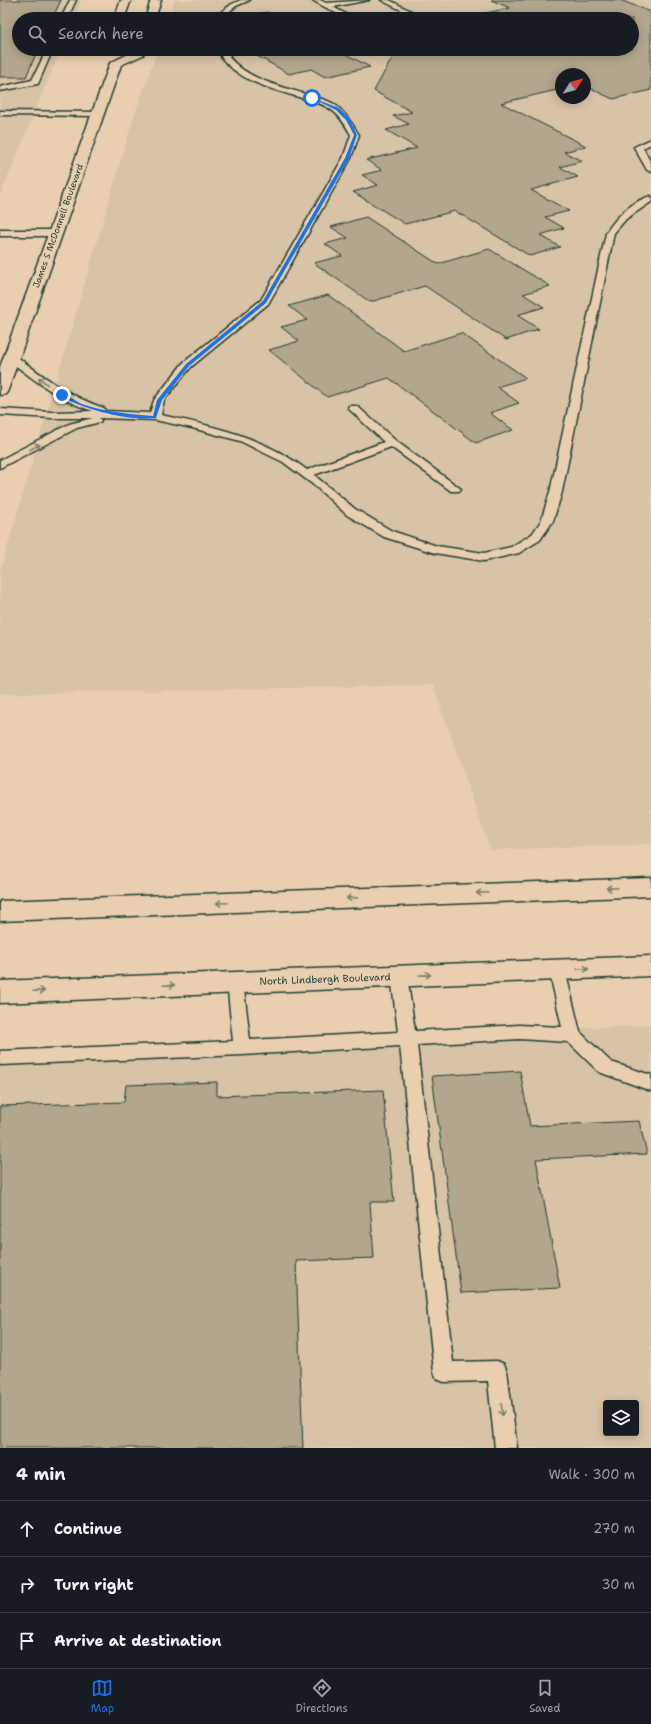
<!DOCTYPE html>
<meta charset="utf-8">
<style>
body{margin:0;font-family:"Shantell Sans",sans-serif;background:#20242c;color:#f1f3f6}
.controls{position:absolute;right:12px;bottom:12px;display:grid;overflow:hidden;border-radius:4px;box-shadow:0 2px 10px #0003}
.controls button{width:36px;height:36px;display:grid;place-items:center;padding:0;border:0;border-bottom:1px solid #363941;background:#171b24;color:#f1f3f6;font:20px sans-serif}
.compass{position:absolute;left:555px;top:68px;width:36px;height:36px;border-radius:50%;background:#171b24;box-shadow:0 2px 10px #0003;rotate:54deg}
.stop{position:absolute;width:12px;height:12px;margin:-9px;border:3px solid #1a73e8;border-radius:50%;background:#fff}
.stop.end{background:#1a73e8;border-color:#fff;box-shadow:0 1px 4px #0008}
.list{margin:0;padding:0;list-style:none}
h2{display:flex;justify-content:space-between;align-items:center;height:52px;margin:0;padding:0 16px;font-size:17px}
h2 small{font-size:13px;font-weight:400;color:#9ea1a6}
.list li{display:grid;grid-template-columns:26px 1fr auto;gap:12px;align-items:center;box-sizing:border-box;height:56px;padding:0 16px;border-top:1px solid #363941}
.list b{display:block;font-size:15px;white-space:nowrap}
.list em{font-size:13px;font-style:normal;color:#9ea1a6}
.icon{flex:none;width:22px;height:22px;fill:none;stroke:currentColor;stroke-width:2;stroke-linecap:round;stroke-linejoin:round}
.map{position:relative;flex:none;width:651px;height:1448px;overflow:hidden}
.search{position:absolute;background:#171b24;box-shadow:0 2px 10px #0003;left:12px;right:12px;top:12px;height:44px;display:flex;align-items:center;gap:10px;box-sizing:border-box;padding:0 14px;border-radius:22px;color:#9ea1a6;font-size:15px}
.sheet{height:220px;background:#171b24}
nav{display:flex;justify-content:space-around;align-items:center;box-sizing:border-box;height:56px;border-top:1px solid #363941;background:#171b24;font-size:11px;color:#9ea1a6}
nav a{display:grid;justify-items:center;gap:2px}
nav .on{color:#1a73e8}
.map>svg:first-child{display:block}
.built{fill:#d8c3a6;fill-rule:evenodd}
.building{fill:#b2a68d;stroke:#1f3d34}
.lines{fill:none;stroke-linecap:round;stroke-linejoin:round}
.service-casing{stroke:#1f3d34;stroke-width:3}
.primary-casing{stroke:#1f3d34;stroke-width:3}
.trunk-casing{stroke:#1f3d34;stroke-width:3}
.service{fill:#e9cfb0;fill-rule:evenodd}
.primary{fill:#e9cfb0;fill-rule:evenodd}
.trunk{fill:#e9cfb0;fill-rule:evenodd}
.oneway{stroke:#7a7f6c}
.route{fill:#1a73e8}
.labels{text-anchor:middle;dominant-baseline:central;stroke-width:3.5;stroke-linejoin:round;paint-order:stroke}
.far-street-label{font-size:9px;fill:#1f3d34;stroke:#e9cfb0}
.street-label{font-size:10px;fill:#1f3d34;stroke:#e9cfb0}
</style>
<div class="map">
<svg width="651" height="1448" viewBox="0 0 651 1448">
<rect width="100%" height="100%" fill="#e9cfb0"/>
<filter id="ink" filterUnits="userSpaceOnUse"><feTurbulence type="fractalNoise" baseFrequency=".025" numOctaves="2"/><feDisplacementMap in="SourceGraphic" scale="8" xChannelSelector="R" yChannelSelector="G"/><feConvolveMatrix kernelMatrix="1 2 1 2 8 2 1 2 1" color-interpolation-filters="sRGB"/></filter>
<g filter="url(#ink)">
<g class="built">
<path d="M 0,0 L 81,0 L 74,19 L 19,19 L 19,49 L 61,49 L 0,196 Z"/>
<path d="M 175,0 L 651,0 L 651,844 L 490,850 L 433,685 L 0,694 L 0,572 L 133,119 L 158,49 L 632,49 L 632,19 L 168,19 ZM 561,74 L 585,74 L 585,98 L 561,98 Z"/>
<path d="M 651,1025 L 651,1448 L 0,1448 L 0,1052 ZM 606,1403 L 636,1403 L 636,1433 L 606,1433 Z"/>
</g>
<g class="building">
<path d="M 0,0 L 61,0 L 52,19 L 19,19 L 19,49 L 38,49 L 26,77 L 0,77 Z"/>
<path d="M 491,0 L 620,0 L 651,12 L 651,90 L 613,99 L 585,86 L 585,74 L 561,74 L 561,89 L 501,103 L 586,146 L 564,152 L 582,161 L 560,167 L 578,177 L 531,190 L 569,211 L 545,217 L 564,228 L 540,235 L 560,247 L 530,256 L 455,211 L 405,224 L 353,192 L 378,185 L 362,175 L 382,170 L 366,160 L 417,148 L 386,130 L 409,124 L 393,116 L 412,112 L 374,91 L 397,49 L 632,49 L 632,19 L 456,19 L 510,8 Z"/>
<path d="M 267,12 L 279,19 L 232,19 Z"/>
<path d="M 245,49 L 336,49 L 370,67 L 325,77 L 311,69 L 289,74 Z"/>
<path d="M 366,217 L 438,264 L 489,249 L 550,286 L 523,294 L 544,307 L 517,315 L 539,329 L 506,340 L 425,286 L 370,302 L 314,263 L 342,256 L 325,244 L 348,238 L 331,227 Z"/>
<path d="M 328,295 L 404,351 L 461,333 L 526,378 L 497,387 L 519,403 L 490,413 L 513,430 L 476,443 L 389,378 L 327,397 L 269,350 L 299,341 L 281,327 L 307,320 L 289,306 Z"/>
<path d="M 520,1071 L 530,1126 L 639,1121 L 647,1154 L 536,1159 L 560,1288 L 461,1293 L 432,1076 Z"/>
<path d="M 217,1082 L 217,1096 L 383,1090 L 394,1202 L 370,1202 L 374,1258 L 296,1261 L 303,1448 L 0,1448 L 0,1106 L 124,1102 L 126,1085 Z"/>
</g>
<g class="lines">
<g class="service-casing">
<g id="service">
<path d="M 70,0 L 76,0 L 67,19 L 61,19 Z"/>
<path d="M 241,0 L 250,0 L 236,6 L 225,15 L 226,19 L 220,19 L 220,13 L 232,4 Z"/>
<path d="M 312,0 L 320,0 L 326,3 L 369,0 L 333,7 L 355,19 L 347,19 Z"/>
<path d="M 381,0 L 389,0 L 427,19 L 419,19 Z"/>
<path d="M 47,49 L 53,49 L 38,84 L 0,91 L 0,87 L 32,80 Z"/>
<path d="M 226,49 L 232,49 L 229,57 C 247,79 278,86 305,94 C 315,97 325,99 334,104 C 345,112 352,123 359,135 L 351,158 L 268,304 L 191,367 L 164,400 L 161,415 C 213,426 264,437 307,470 L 384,442 L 348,408 L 349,406 L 357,406 L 396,441 L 461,489 L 459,491 L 451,491 L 391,447 L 314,475 L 355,509 L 392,531 L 437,546 L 484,553 L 511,547 L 532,534 L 541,521 L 550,492 L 606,233 C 616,217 632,201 651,196 L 651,202 L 626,219 L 614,233 L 562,492 L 553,521 L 540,540 L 519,553 L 484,561 L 435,553 L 384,537 L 347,515 L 315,486 L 283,462 L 240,441 L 192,428 L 155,420 L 99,418 L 101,420 L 100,422 L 77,428 L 0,468 L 0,460 L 69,424 L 93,418 L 52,418 L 0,415 L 0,409 L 52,412 L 93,411 C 60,401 35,380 8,360 L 7,358 L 8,356 L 16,356 C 44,377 70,397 104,408 L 105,411 L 150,413 L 154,400 L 183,363 L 261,300 L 343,158 L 351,135 C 346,126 341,117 333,111 C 324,104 313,101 302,98 C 274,90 240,82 221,57 Z"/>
<path d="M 0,111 L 98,112 L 102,114 L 98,116 L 0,115 Z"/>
<path d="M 651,139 L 651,144 L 643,148 L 651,163 L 651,172 L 647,170 L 634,147 Z"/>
<path d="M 0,230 L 56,230 L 60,233 L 56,236 L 0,236 Z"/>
<path d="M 557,963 L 563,965 L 565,970 L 580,1032 L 611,1062 L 651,1075 L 651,1091 L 599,1072 L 568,1042 L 519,1039 L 417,1045 L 453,1362 L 497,1361 L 504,1364 L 507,1371 L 517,1448 L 495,1448 L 488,1381 L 444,1382 L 437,1379 L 434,1372 L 400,1046 L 242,1055 L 0,1065 L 0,1051 L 233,1041 L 227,982 L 229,977 L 235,975 L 241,977 L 243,982 L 250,1040 L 398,1032 L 391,976 L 393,971 L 399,969 L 405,971 L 407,976 L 415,1031 L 519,1025 L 562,1027 L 549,970 L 551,965 Z"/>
</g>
</g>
<g class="primary-casing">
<g id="primary">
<path d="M 121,0 L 131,0 L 124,19 L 114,19 Z"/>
<path d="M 151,0 L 161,0 L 155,19 L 145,19 Z"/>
<path d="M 135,49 L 145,49 L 143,55 L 121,65 L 8,390 L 6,394 L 0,395 L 0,367 L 110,63 L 134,51 Z"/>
</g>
</g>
<g class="trunk-casing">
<g id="trunk">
<path d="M 651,878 L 651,896 L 0,921 L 0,901 Z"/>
<path d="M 651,956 L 651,976 L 0,1003 L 0,981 Z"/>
</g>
</g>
<use href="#service" class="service"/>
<use href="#primary" class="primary"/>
<use href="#trunk" class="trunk"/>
</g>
<defs><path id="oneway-shaft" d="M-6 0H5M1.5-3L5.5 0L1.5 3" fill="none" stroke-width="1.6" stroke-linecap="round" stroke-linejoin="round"/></defs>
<g class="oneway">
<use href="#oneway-shaft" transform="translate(43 381) rotate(-143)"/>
<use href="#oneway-shaft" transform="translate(35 447) rotate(-28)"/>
<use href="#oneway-shaft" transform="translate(612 888) rotate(178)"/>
<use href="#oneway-shaft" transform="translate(482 893) rotate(178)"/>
<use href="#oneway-shaft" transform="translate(352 898) rotate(178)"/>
<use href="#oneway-shaft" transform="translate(222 903) rotate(178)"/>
<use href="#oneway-shaft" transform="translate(583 969) rotate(-2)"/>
<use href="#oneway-shaft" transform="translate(425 975) rotate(-2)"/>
<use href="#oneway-shaft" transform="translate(169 985) rotate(-2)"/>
<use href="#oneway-shaft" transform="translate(39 991) rotate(-2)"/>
<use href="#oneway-shaft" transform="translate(502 1410) rotate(83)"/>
</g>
</g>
<path class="route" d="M 310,97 L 339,108 L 349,118 L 357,135 L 349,158 L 266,303 L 189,366 L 162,400 L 156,418 C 127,421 86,410 60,396 L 60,394 C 68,394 75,401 82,404 C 105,412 129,414 153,416 L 157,400 L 186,364 L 263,301 L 345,158 L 354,135 L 346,120 L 336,110 Z"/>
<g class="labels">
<g class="far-street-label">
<text transform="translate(58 226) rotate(-70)">James S McDonnell Boulevard</text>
</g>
<g class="street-label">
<text transform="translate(325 979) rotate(-2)">North Lindbergh Boulevard</text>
</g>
</g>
</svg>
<div class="controls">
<button><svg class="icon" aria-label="layers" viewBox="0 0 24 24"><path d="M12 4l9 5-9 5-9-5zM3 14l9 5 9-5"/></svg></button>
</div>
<svg class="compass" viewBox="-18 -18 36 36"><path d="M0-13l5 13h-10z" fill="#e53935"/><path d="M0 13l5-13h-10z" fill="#9ea1a6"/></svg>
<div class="stop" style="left:312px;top:98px"></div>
<div class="stop end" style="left:62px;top:395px"></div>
<div class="search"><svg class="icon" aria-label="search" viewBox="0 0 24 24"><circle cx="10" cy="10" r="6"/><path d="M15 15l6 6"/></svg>Search here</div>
</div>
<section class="sheet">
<h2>4 min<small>Walk · 300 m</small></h2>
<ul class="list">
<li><svg class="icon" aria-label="ahead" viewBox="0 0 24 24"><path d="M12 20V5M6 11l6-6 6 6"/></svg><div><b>Continue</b></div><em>270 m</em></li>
<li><svg class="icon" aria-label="right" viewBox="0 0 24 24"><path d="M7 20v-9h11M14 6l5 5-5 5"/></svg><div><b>Turn right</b></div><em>30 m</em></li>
<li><svg class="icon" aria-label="arrive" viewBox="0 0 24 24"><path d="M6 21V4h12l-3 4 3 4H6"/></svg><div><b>Arrive at destination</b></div></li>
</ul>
</section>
<nav>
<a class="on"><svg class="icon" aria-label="map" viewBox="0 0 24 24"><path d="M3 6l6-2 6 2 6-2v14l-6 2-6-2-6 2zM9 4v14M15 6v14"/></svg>Map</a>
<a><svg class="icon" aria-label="directions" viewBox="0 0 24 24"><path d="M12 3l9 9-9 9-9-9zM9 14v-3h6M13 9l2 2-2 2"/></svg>Directions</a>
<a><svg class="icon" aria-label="saved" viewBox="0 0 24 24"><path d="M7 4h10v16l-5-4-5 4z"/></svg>Saved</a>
</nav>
